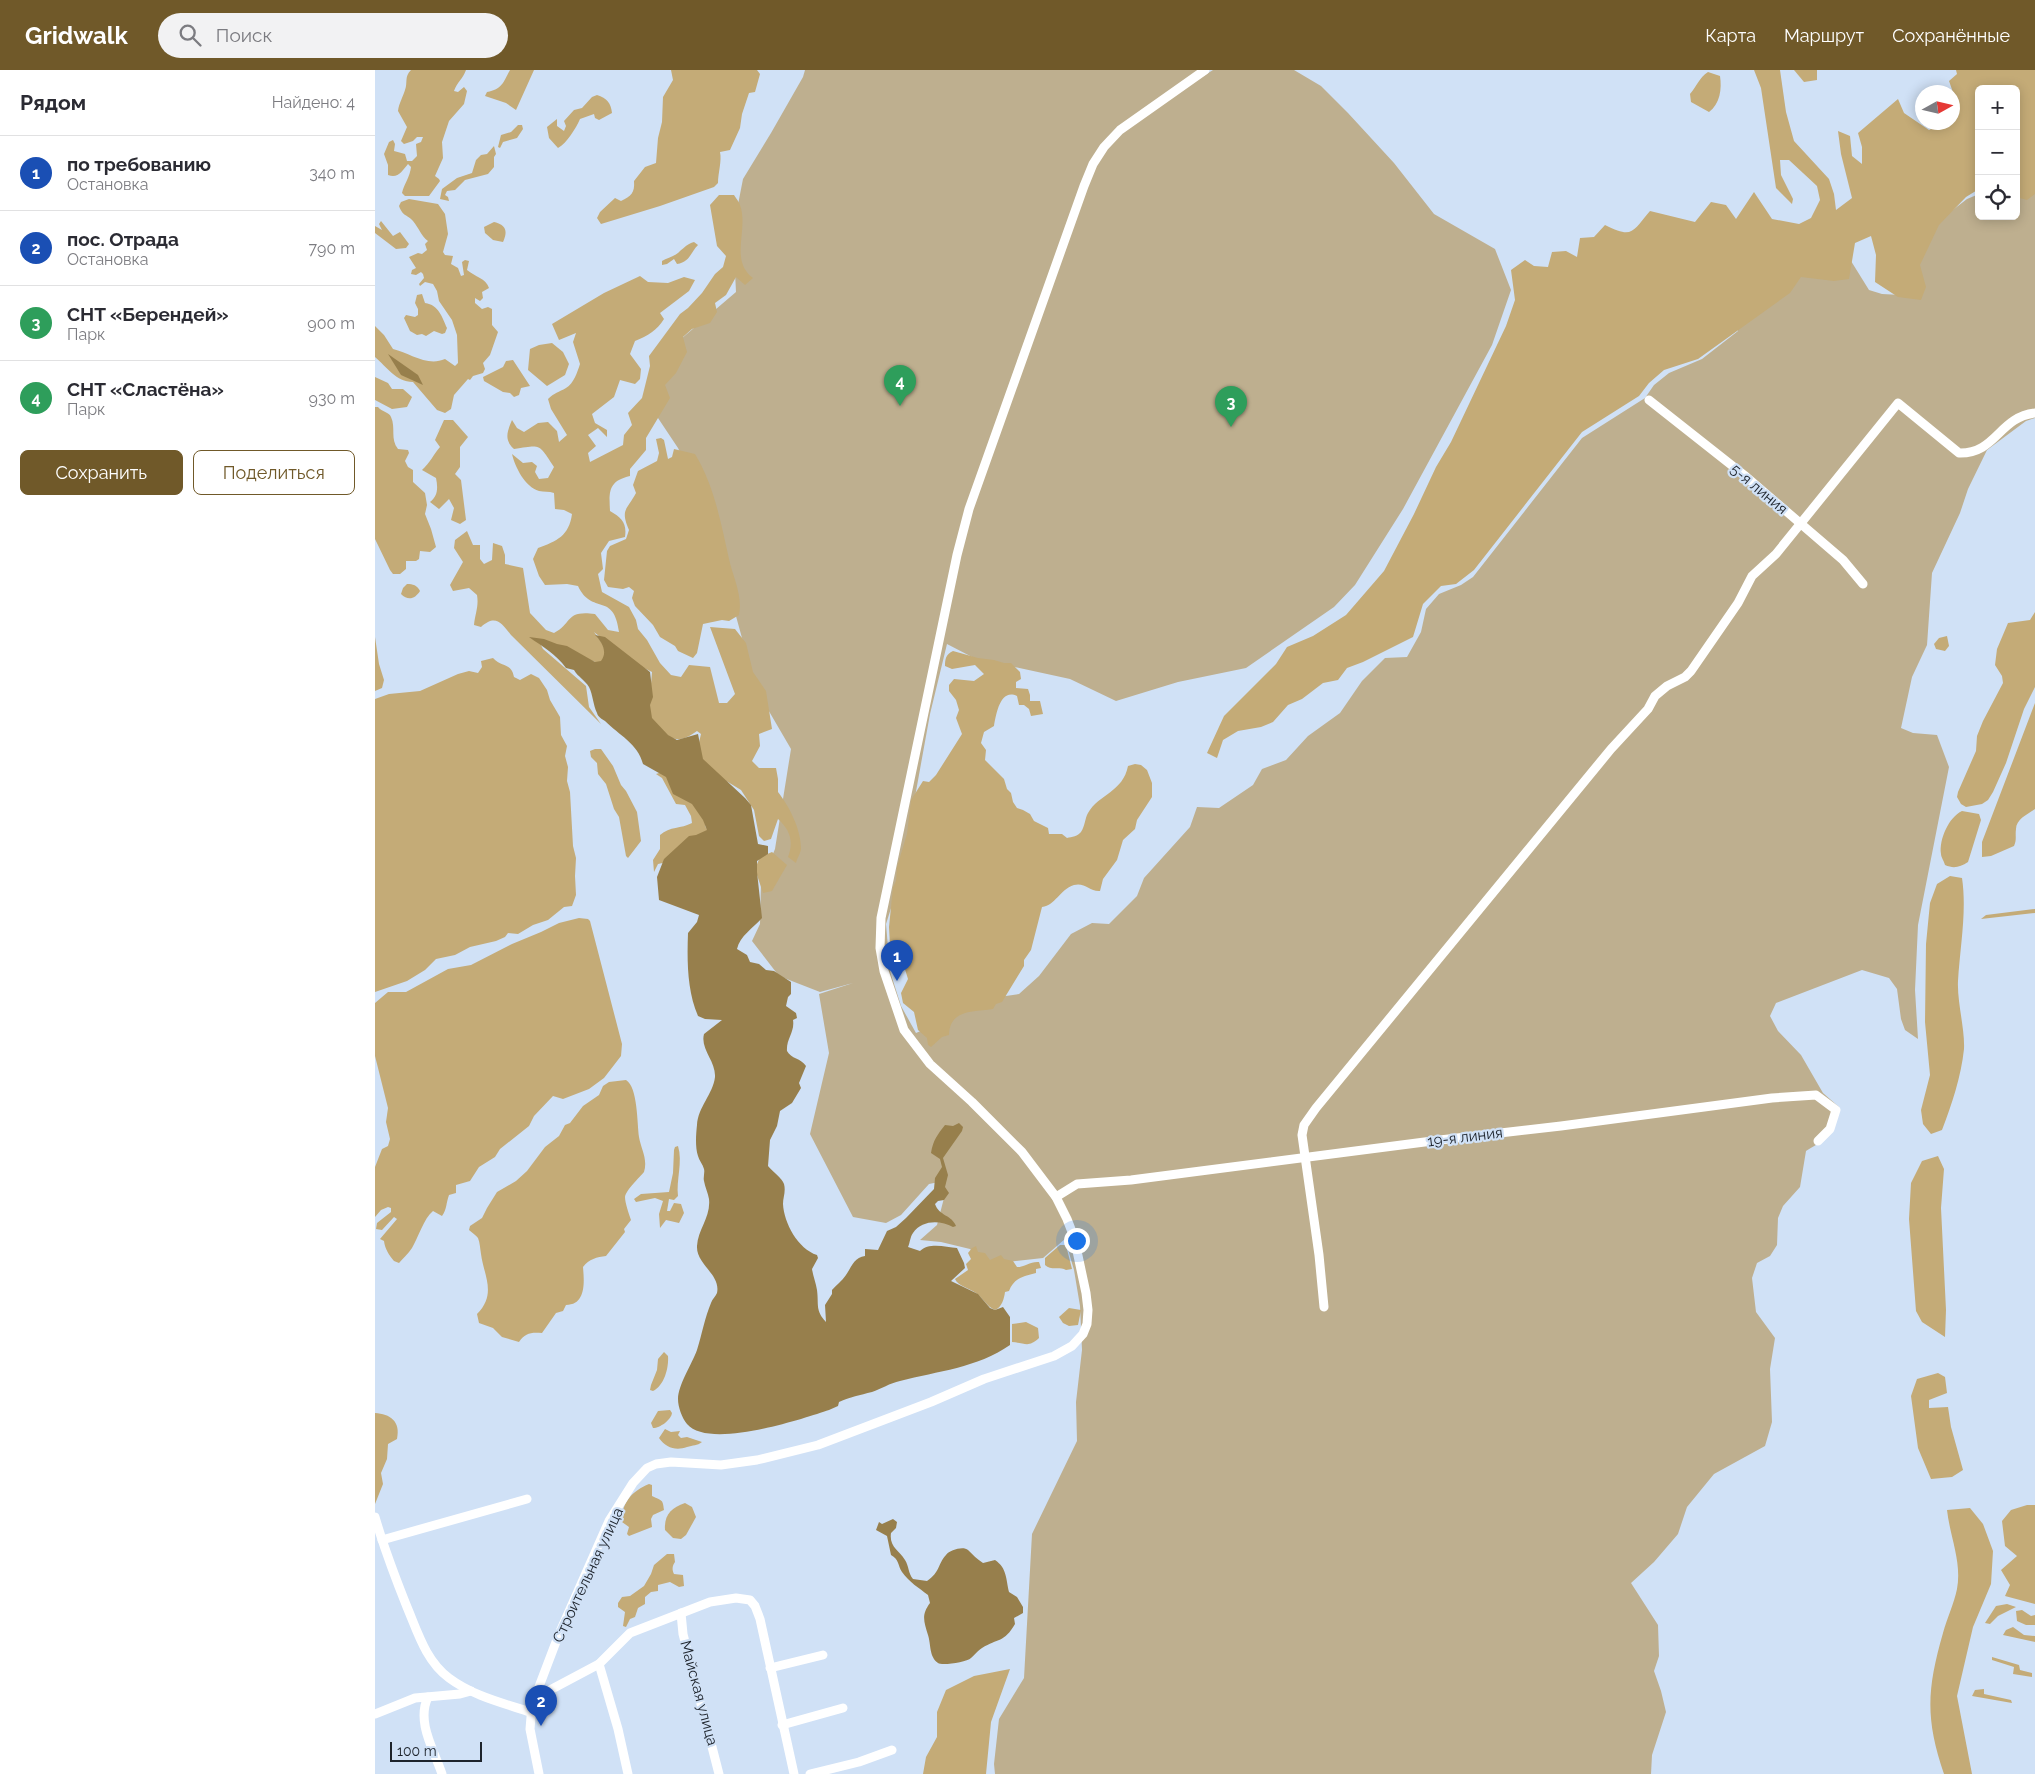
<!DOCTYPE html>
<html lang="ru">
<meta charset="utf-8">
<style>
body{margin:0;font-family:Raleway,sans-serif;background:#f2f2f3;color:#2b2b33}
.controls{position:absolute;right:15px;top:15px;display:grid;overflow:hidden;border-radius:8px;box-shadow:0 2px 12px #0003}
.controls button{width:45px;height:45px;display:grid;place-items:center;padding:0;border:0;border-bottom:1px solid #e1e1e2;background:#fff;color:#2b2b33;font:25px sans-serif}
.compass{position:absolute;left:1540px;top:15px;width:45px;height:45px;border-radius:50%;background:#fff;box-shadow:0 2px 12px #0003;rotate:82deg}
.scale{position:absolute;left:15px;bottom:12px;width:92px;box-sizing:border-box;padding-left:5px;border:2px solid #1d232b;border-top:0;font-size:14px;line-height:18px;white-space:nowrap;color:#1d232b;-webkit-text-stroke:4px #d0e1f6;paint-order:stroke}
.you{position:absolute;left:701px;top:1170px;width:18px;height:18px;margin:-12px;border:4px solid #fff;border-radius:50%;background:#1a73e8;box-shadow:0 0 0 8px #1a73e833}
.badge{display:grid;place-items:center;width:32px;height:32px;border-radius:50%;background:#705929;color:#fff;font-size:16px;font-weight:700}
.pin{position:absolute;translate:-50% -41px;filter:drop-shadow(0 1px 2px #0008)}
.pin::after{content:'';position:absolute;top:26px;width:18px;height:15px;background:inherit;clip-path:polygon(0 0,100% 0,50% 100%)}
.list{margin:0;padding:0;list-style:none}
h2{display:flex;justify-content:space-between;align-items:center;height:65px;margin:0;padding:0 20px;font-size:21px}
h2 small{font-size:16px;font-weight:400;color:#7c7c81}
.list li{display:grid;grid-template-columns:32px 1fr auto;gap:15px;align-items:center;box-sizing:border-box;height:75px;padding:0 20px;border-top:1px solid #e1e1e2}
.list b{display:block;font-size:19px;white-space:nowrap}
.list p{margin:0;font-size:16px;white-space:nowrap;color:#7c7c81}
.list em{font-size:16px;font-style:normal;color:#7c7c81}
.actions{display:flex;gap:10px;padding:15px 20px}
.actions a{flex:1;padding:11px 0;border:1px solid #705929;border-radius:8px;text-align:center;font-size:18px;color:#705929}
.actions .main{background:#705929;color:#fff}
.icon{flex:none;width:28px;height:28px;fill:none;stroke:currentColor;stroke-width:2;stroke-linecap:round;stroke-linejoin:round}
.map{position:relative;flex:none;width:1660px;height:1704px;overflow:hidden}
header{display:flex;align-items:center;gap:30px;box-sizing:border-box;height:70px;padding:0 25px;background:#705929;color:#fff}
header strong{font-size:24px}
nav{display:flex;gap:28px;margin-inline-start:auto;font-size:18px}
.search{width:350px;height:45px;background:#f2f2f3;display:flex;align-items:center;gap:12px;box-sizing:border-box;padding:0 18px;border-radius:28px;color:#7c7c81;font-size:19px}
main{display:flex}
aside{flex:1;background:#fff}
.map>svg:first-child{display:block}
.green{fill:#beaf8f}
.forest{fill:#c4ab77}
.water{fill:#977f4c}
.lines{fill:none;stroke-linecap:round;stroke-linejoin:round}
.minor{stroke:#fff;stroke-width:9}
.labels{text-anchor:middle;dominant-baseline:central;stroke-width:4.5;stroke-linejoin:round;paint-order:stroke}
.street-label{font-size:15px;fill:#1d232b;stroke:#d0e1f6}
</style>
<header>
<strong>Gridwalk</strong>
<div class="search"><svg class="icon" aria-label="search" viewBox="0 0 24 24"><circle cx="10" cy="10" r="6"/><path d="M15 15l6 6"/></svg>Поиск</div>
<nav><a>Карта</a><a>Маршрут</a><a>Сохранённые</a></nav>
</header>
<main>
<aside>
<h2>Рядом<small>Найдено: 4</small></h2>
<ul class="list">
<li><span class="badge" style="background:#1a4fb4">1</span><div><b>по требованию</b><p>Остановка</p></div><em>340 m</em></li>
<li><span class="badge" style="background:#1a4fb4">2</span><div><b>пос. Отрада</b><p>Остановка</p></div><em>790 m</em></li>
<li><span class="badge" style="background:#2e9e5b">3</span><div><b>СНТ «Берендей»</b><p>Парк</p></div><em>900 m</em></li>
<li><span class="badge" style="background:#2e9e5b">4</span><div><b>СНТ «Сластёна»</b><p>Парк</p></div><em>930 m</em></li>
</ul>
<div class="actions"><a class="main">Сохранить</a><a>Поделиться</a></div>
</aside>
<div class="map">
<svg width="1660" height="1704" viewBox="0 0 1660 1704">
<rect width="100%" height="100%" fill="#d0e1f6"/>
<path class="green" d="M 430,0 L 824,0 L 827,7 L 838,0 L 919,0 L 946,16 L 973,43 L 1019,93 L 1059,144 L 1120,179 L 1136,220 L 1117,275 L 1028,439 L 980,515 L 959,537 L 871,598 L 803,612 L 741,631 L 695,609 L 599,588 L 572,574 L 555,644 L 525,810 L 511,854 L 515,901 L 526,936 L 541,963 L 624,927 L 644,924 L 664,906 L 696,864 L 717,853 L 734,854 L 762,826 L 769,808 L 815,757 L 822,737 L 844,738 L 878,715 L 887,699 L 911,690 L 933,666 L 965,643 L 987,611 L 1010,588 L 1032,587 L 1046,562 L 1051,539 L 1064,524 L 1086,515 L 1098,507 L 1207,368 L 1270,328 L 1279,315 L 1294,303 L 1327,289 L 1363,261 L 1362,241 L 1381,220 L 1476,191 L 1494,220 L 1507,224 L 1526,225 L 1552,160 L 1592,129 L 1604,124 L 1604,146 L 1641,146 L 1641,123 L 1660,114 L 1660,348 L 1651,351 L 1612,380 L 1593,419 L 1585,443 L 1557,503 L 1552,575 L 1537,607 L 1526,658 L 1538,663 L 1562,665 L 1574,697 L 1543,855 L 1540,920 L 1543,969 L 1530,960 L 1526,949 L 1522,919 L 1514,908 L 1487,900 L 1401,933 L 1395,946 L 1403,961 L 1426,985 L 1448,1023 L 1464,1037 C 1458,1066 1456,1066 1431,1081 L 1425,1117 L 1408,1136 L 1403,1148 L 1402,1175 L 1395,1186 L 1382,1193 L 1377,1208 L 1381,1242 L 1400,1268 L 1395,1299 L 1397,1352 L 1390,1376 L 1339,1404 L 1312,1437 L 1303,1464 L 1279,1492 L 1256,1513 L 1283,1555 L 1284,1586 L 1279,1601 L 1286,1621 L 1291,1642 L 1277,1685 L 1276,1704 L 620,1704 L 619,1694 L 624,1649 L 649,1608 L 657,1464 L 702,1371 L 701,1332 L 707,1280 L 705,1236 L 699,1200 L 690,1169 L 668,1188 L 632,1192 L 617,1196 L 595,1179 L 566,1172 L 545,1170 L 562,1155 L 569,1128 L 569,1111 L 554,1114 L 526,1145 L 511,1153 L 478,1147 L 435,1064 L 454,983 L 444,924 L 478,913 L 445,922 L 404,906 L 377,871 L 385,854 L 386,812 L 400,779 L 416,679 L 381,619 L 353,517 L 339,452 L 303,378 L 275,336 L 299,275 L 361,222 L 358,160 L 368,109 L 396,63 L 428,7 Z"/>
<g class="forest">
<path d="M 36,0 L 91,0 C 88,9 82,12 79,21 L 83,22 L 89,17 L 92,21 L 89,34 L 74,51 L 67,72 L 68,88 L 60,106 L 64,109 L 65,111 L 54,126 L 30,126 L 27,123 C 29,114 35,107 36,97 L 33,94 C 27,101 23,109 13,105 L 13,95 L 9,84 L 14,72 L 18,70 L 20,74 L 19,81 L 30,84 L 32,91 L 37,91 L 42,86 L 41,74 L 46,72 L 48,67 L 42,67 L 38,71 L 29,74 L 26,71 L 32,57 L 23,41 C 24,33 28,27 30,20 C 33,12 29,7 36,0 Z"/>
<path d="M 135,0 L 159,0 L 141,40 L 131,33 L 110,26 L 112,22 C 127,19 128,13 135,0 Z"/>
<path d="M 296,0 L 382,0 L 385,4 L 380,22 L 374,23 L 367,44 L 365,58 L 355,80 L 345,82 C 347,91 343,103 343,113 L 339,117 L 285,136 L 226,154 L 222,148 L 225,142 L 240,128 L 246,131 C 256,126 260,123 259,111 L 270,97 L 281,93 L 283,68 L 287,52 L 288,27 L 298,10 Z"/>
<path d="M 1379,0 L 1405,0 L 1411,42 L 1419,71 L 1454,109 L 1459,124 L 1461,140 L 1477,128 L 1466,84 L 1463,61 L 1475,66 L 1477,86 L 1487,94 L 1487,77 L 1483,63 L 1523,29 L 1529,43 L 1554,60 L 1568,53 L 1578,52 L 1578,32 L 1580,28 L 1574,11 L 1582,4 L 1581,0 L 1660,0 L 1660,124 L 1652,130 L 1641,127 L 1641,19 L 1604,19 L 1604,119 L 1591,127 L 1564,155 L 1545,195 L 1551,217 L 1546,230 L 1523,227 L 1500,212 L 1501,185 L 1496,166 L 1480,173 L 1474,209 L 1459,211 L 1426,207 L 1415,223 L 1323,289 L 1289,300 L 1274,313 L 1264,326 L 1207,362 L 1099,500 L 1081,514 L 1066,516 L 1048,534 L 1038,567 L 988,592 L 972,598 L 963,610 L 948,613 L 927,629 L 913,635 L 898,652 L 886,657 L 863,661 L 848,670 L 842,688 L 832,683 L 849,646 L 901,594 L 912,577 L 938,566 L 971,545 L 1009,501 L 1039,444 L 1061,397 L 1076,372 L 1131,256 L 1140,230 L 1136,200 L 1150,190 L 1159,196 L 1173,197 L 1177,182 L 1191,181 L 1202,187 L 1205,168 L 1219,167 L 1230,155 C 1258,169 1257,162 1275,141 L 1320,152 L 1336,132 L 1351,135 L 1361,149 L 1379,122 L 1397,149 L 1424,154 L 1436,148 L 1445,130 L 1442,116 L 1414,90 L 1405,90 L 1406,105 L 1418,129 L 1417,134 L 1401,118 L 1386,18 Z"/>
<path d="M 1419,0 L 1442,0 L 1442,10 L 1429,12 Z"/>
<path d="M 1333,2 L 1345,6 C 1347,19 1345,34 1334,42 L 1316,32 L 1315,24 C 1322,16 1324,8 1333,2 Z"/>
<path d="M 222,25 C 232,28 236,33 237,43 L 224,50 L 220,48 L 219,44 L 205,49 C 201,58 192,73 183,78 L 174,68 L 172,57 L 182,49 L 182,56 L 189,61 L 191,56 L 189,51 L 199,40 L 207,38 L 217,27 Z"/>
<path d="M 143,55 L 147,55 L 148,59 L 142,68 L 128,72 L 125,78 L 123,77 L 126,65 L 136,62 Z"/>
<path d="M 119,76 L 121,84 L 119,87 L 119,97 L 113,104 L 90,110 L 80,120 L 72,121 L 70,125 L 73,127 L 74,131 L 65,129 L 67,119 L 82,108 L 97,103 L 101,90 L 106,85 L 112,84 Z"/>
<path d="M 344,125 L 359,125 C 361,128 364,132 365,135 C 374,160 354,190 378,208 L 370,215 L 361,207 L 351,225 L 340,233 L 342,242 L 335,253 L 317,259 L 308,267 L 312,282 L 301,303 L 290,315 L 295,328 L 271,368 L 271,380 L 255,399 L 255,406 C 233,411 234,422 235,441 C 247,448 252,453 250,467 L 234,471 L 226,483 L 228,499 L 223,504 L 227,522 L 254,537 L 261,550 L 263,559 L 272,570 L 285,593 L 296,605 L 306,607 L 314,595 L 335,597 L 344,633 L 352,633 L 360,624 L 335,557 L 360,559 L 371,573 L 378,602 L 391,621 L 397,659 L 384,664 L 385,676 L 377,691 L 384,698 L 401,698 L 403,709 L 403,722 C 414,736 426,759 426,778 C 426,783 422,788 421,793 L 413,787 C 419,771 415,760 403,749 L 396,769 L 389,771 L 384,766 L 379,740 L 366,720 L 343,706 L 330,693 L 322,681 L 326,664 L 322,661 C 298,678 294,666 275,649 C 273,633 276,618 277,602 L 255,591 L 219,562 L 232,580 L 233,588 L 225,594 L 163,569 L 168,579 L 211,616 L 214,637 L 226,654 L 136,565 C 126,553 121,544 106,557 L 99,555 C 100,544 104,536 102,525 L 94,518 L 78,521 L 75,515 L 88,492 L 79,478 L 80,470 L 92,461 L 98,475 L 105,475 L 105,489 L 109,494 L 117,490 L 118,473 L 127,476 L 130,485 L 130,494 L 148,498 L 155,543 L 171,560 L 179,563 C 198,553 190,540 220,544 L 233,560 L 244,562 C 239,521 217,546 203,516 L 192,514 L 170,515 L 164,506 L 158,489 L 163,478 C 182,471 194,466 197,444 L 189,440 L 180,439 L 179,423 C 174,421 169,422 164,421 C 150,417 140,397 137,384 L 148,393 L 157,392 L 162,396 L 160,402 L 164,409 L 173,408 L 179,397 C 163,373 167,375 139,379 C 129,370 132,362 137,350 L 142,358 L 149,362 L 163,353 L 173,352 L 182,361 L 184,372 L 192,365 L 176,339 L 173,329 C 179,323 184,322 191,318 C 199,313 202,303 205,294 L 198,272 L 201,263 L 184,270 L 177,254 L 229,223 L 265,206 L 273,212 L 293,213 L 309,207 L 320,210 L 314,221 L 285,243 L 289,249 C 282,260 273,266 260,271 L 255,284 L 266,299 L 265,309 L 260,314 L 245,310 L 239,327 L 217,344 L 220,353 L 232,360 L 232,367 L 223,358 L 213,365 L 221,376 L 213,383 L 215,392 L 248,375 L 249,365 L 257,355 L 253,343 L 267,328 L 275,296 L 274,286 L 305,244 L 313,238 L 327,223 L 340,204 L 348,197 L 351,186 L 342,176 L 335,135 Z"/>
<path d="M 34,129 L 63,134 L 70,144 L 73,164 L 68,182 L 70,185 L 78,186 L 76,194 L 83,198 L 86,206 L 89,205 L 87,192 L 90,190 L 94,191 L 92,200 C 100,207 111,208 114,218 L 107,222 L 108,228 L 105,231 L 100,228 L 100,233 L 107,239 L 113,237 L 117,239 L 117,255 L 123,262 L 115,285 L 108,293 L 110,299 L 108,303 L 98,306 L 95,310 L 93,309 L 79,325 L 76,339 L 70,343 L 62,340 L 38,312 C 21,312 12,297 0,287 L 0,256 L 9,265 L 18,279 C 35,283 52,297 70,289 L 80,296 L 83,293 L 82,265 L 77,250 L 64,231 L 62,221 L 58,214 L 50,212 L 45,216 L 44,214 L 49,208 L 48,204 L 46,202 L 41,205 L 36,204 L 37,200 L 41,198 L 34,187 L 43,183 L 47,184 L 52,180 L 50,174 L 53,171 C 46,166 44,158 38,151 C 32,144 28,147 24,136 L 26,132 Z"/>
<path d="M 6,151 L 18,166 L 25,162 L 34,174 L 31,178 L 21,179 L 0,163 L 0,156 L 7,160 L 4,154 Z"/>
<path d="M 119,152 C 131,155 133,161 128,172 L 118,170 L 110,163 L 109,157 Z"/>
<path d="M 319,172 L 323,175 C 315,183 315,192 302,194 L 299,189 L 292,194 L 287,195 L 287,191 C 292,188 301,186 305,181 C 310,177 312,174 319,172 Z"/>
<path d="M 47,224 L 50,233 C 64,235 67,247 72,258 L 70,263 L 67,264 L 59,261 L 51,266 L 47,264 L 42,265 L 35,261 L 29,248 L 31,245 L 40,247 L 43,245 L 43,239 L 40,233 L 42,225 Z"/>
<path d="M 177,273 L 188,282 L 194,294 L 190,305 L 172,316 L 153,300 L 155,279 L 164,275 Z"/>
<path d="M 138,290 L 155,316 L 146,318 L 144,325 L 139,327 L 135,323 L 128,322 L 109,311 L 108,307 L 128,297 L 131,291 Z"/>
<path d="M 0,307 L 13,313 L 17,319 L 28,319 L 37,327 L 32,337 L 17,339 L 0,330 Z"/>
<path d="M 0,337 L 3,337 C 7,342 14,342 16,347 C 21,358 15,369 23,379 L 33,380 L 34,383 L 30,391 L 33,397 L 38,400 L 38,412 L 50,423 L 52,435 L 50,444 L 56,459 L 61,477 L 55,482 L 45,481 L 44,489 L 41,491 L 31,491 L 31,499 L 25,504 L 18,504 L 15,500 L 0,469 Z"/>
<path d="M 69,350 L 78,350 L 93,367 L 85,377 L 85,397 L 80,404 L 86,410 L 91,450 L 85,454 L 76,450 L 79,438 L 74,429 L 64,439 L 55,432 C 63,426 63,418 61,408 L 47,400 C 55,393 58,385 65,377 L 60,370 Z"/>
<path d="M 286,368 L 289,370 L 293,389 L 297,387 L 299,379 L 320,384 C 339,415 346,453 354,489 C 358,507 368,526 364,545 L 354,551 L 347,550 L 328,554 L 322,583 L 318,588 L 303,581 L 300,576 L 285,567 L 278,555 L 260,536 L 257,528 L 259,521 L 254,517 L 248,519 L 233,517 L 229,510 L 232,481 L 235,476 L 251,469 L 254,460 C 245,439 252,440 261,423 L 258,415 L 263,401 L 282,391 L 284,383 L 281,369 Z"/>
<path d="M 32,514 C 38,514 42,515 45,521 C 40,529 33,531 26,524 L 28,518 Z"/>
<path d="M 1660,542 L 1660,617 L 1649,639 L 1631,693 L 1618,722 L 1613,730 L 1607,734 L 1591,737 L 1586,734 L 1582,727 L 1583,722 L 1601,681 L 1602,666 L 1608,651 L 1628,613 L 1627,606 L 1620,595 L 1622,579 L 1633,553 L 1655,550 Z"/>
<path d="M 1572,566 L 1574,576 L 1570,581 L 1561,579 L 1559,574 L 1564,568 Z"/>
<path d="M 0,567 L 4,594 L 9,610 L 7,618 L 0,621 Z"/>
<path d="M 578,581 L 603,588 L 619,590 L 629,593 L 636,593 L 645,602 L 646,609 L 641,612 L 641,618 L 653,619 L 655,625 L 655,631 L 665,631 L 668,644 L 656,646 L 654,639 L 649,635 L 644,635 L 642,626 C 625,618 621,645 619,656 L 609,662 L 606,673 L 611,680 L 610,690 L 629,709 L 632,719 L 636,723 L 638,732 L 642,738 L 648,740 L 655,744 L 659,751 L 673,758 L 674,764 L 687,764 L 692,768 C 697,767 703,766 706,762 C 710,756 710,748 713,743 C 724,724 748,722 753,696 L 760,694 L 766,695 L 772,700 L 777,713 L 777,727 L 762,750 L 760,759 L 748,770 L 742,790 L 728,809 L 725,821 C 715,822 710,812 699,815 C 684,820 681,835 667,837 L 656,880 L 649,890 L 649,896 L 627,932 L 621,934 L 618,939 C 598,942 575,939 574,965 L 567,967 L 556,977 L 553,975 L 552,968 L 543,960 L 539,942 L 528,933 L 526,923 L 533,909 L 529,896 L 518,898 L 516,894 L 514,857 L 518,817 L 521,811 L 522,797 L 532,764 L 536,730 L 548,711 L 554,712 L 561,705 L 587,664 L 581,648 L 584,640 L 581,630 L 574,621 L 574,615 L 579,609 L 599,611 L 609,604 L 600,595 L 577,599 L 570,596 C 570,589 571,584 578,581 Z"/>
<path d="M 118,588 C 127,598 136,592 139,607 L 145,610 L 156,604 L 164,608 L 172,620 L 175,630 L 185,647 L 186,665 L 192,676 L 190,686 L 193,697 L 192,711 L 195,722 L 198,776 L 201,788 L 200,806 L 201,825 L 197,836 L 189,837 L 173,850 L 158,855 L 143,864 L 133,863 L 130,867 L 121,871 L 95,877 L 80,885 L 61,889 L 50,900 L 32,911 L 0,922 L 0,629 L 14,624 L 45,621 L 83,604 L 94,601 L 103,603 L 107,597 L 106,591 Z"/>
<path d="M 1660,633 L 1660,739 C 1653,744 1641,749 1641,759 C 1640,766 1642,769 1639,776 L 1616,786 L 1607,787 L 1607,772 Z"/>
<path d="M 220,679 L 226,679 L 238,696 L 246,715 L 251,721 L 262,742 L 266,771 L 253,788 L 251,786 L 244,747 L 239,739 L 231,714 L 223,704 L 222,693 L 216,687 L 215,681 Z"/>
<path d="M 287,702 C 302,717 328,735 331,758 L 336,760 L 297,791 L 283,794 L 279,802 L 278,790 L 285,779 L 285,765 C 295,756 306,759 317,753 L 316,746 L 310,735 L 301,734 L 287,708 L 281,704 Z"/>
<path d="M 1587,741 L 1604,744 L 1606,750 L 1593,792 C 1585,797 1579,799 1570,795 C 1569,791 1566,787 1566,784 C 1564,769 1574,747 1587,741 Z"/>
<path d="M 397,782 L 412,795 L 397,821 L 388,823 L 380,799 L 385,787 Z"/>
<path d="M 1575,806 L 1587,808 C 1592,841 1585,877 1583,911 C 1582,932 1590,959 1589,979 C 1586,1007 1577,1034 1567,1060 L 1556,1064 L 1548,1054 L 1546,1040 L 1555,1005 L 1550,952 L 1551,874 L 1555,833 L 1562,814 Z"/>
<path d="M 1660,839 L 1660,843 L 1606,849 L 1611,845 Z"/>
<path d="M 204,848 L 213,849 L 215,851 L 247,974 L 246,986 L 229,1008 L 214,1019 L 188,1029 L 178,1026 L 159,1046 L 154,1056 L 125,1079 L 120,1087 L 104,1097 L 95,1111 L 81,1115 L 81,1123 L 74,1125 C 71,1133 72,1139 67,1146 L 58,1141 C 49,1148 43,1168 37,1178 C 33,1184 28,1188 24,1193 L 19,1191 C 14,1185 10,1179 9,1171 L 5,1169 L 22,1149 L 19,1147 L 7,1160 L 1,1159 L 2,1153 L 16,1142 L 16,1138 L 13,1137 L 6,1140 L 0,1147 L 0,1097 L 7,1079 L 13,1076 L 15,1069 L 11,1052 L 13,1038 L 0,986 L 0,933 L 13,922 L 31,922 L 73,899 L 96,895 L 137,874 L 166,862 L 184,853 Z"/>
<path d="M 251,1010 C 263,1017 262,1054 264,1067 C 266,1079 273,1089 269,1102 C 265,1107 251,1120 250,1127 C 250,1133 254,1144 256,1150 L 249,1159 L 250,1162 L 231,1186 C 222,1187 214,1189 208,1197 C 209,1210 212,1235 191,1235 L 188,1241 L 181,1243 L 167,1263 C 156,1262 150,1263 144,1272 L 127,1267 L 118,1258 L 104,1253 L 102,1244 C 122,1224 109,1206 106,1184 C 105,1178 105,1173 103,1168 C 101,1165 97,1163 94,1160 L 95,1156 L 107,1148 L 112,1138 L 122,1122 L 141,1111 L 152,1101 L 170,1077 L 184,1066 L 190,1055 L 195,1053 L 208,1036 L 224,1025 L 228,1016 L 234,1012 Z"/>
<path d="M 303,1076 C 308,1092 301,1110 303,1126 L 299,1130 L 294,1129 L 292,1141 L 295,1141 L 299,1133 L 306,1134 L 309,1143 L 304,1153 L 291,1150 L 285,1158 L 284,1144 L 288,1131 L 280,1128 L 261,1132 L 259,1129 L 266,1124 L 294,1122 L 298,1103 L 299,1080 L 300,1077 Z"/>
<path d="M 1563,1086 L 1569,1099 L 1566,1138 L 1571,1240 L 1570,1267 L 1547,1252 L 1541,1241 L 1534,1149 L 1536,1113 L 1547,1091 Z"/>
<path d="M 685,1175 L 691,1175 L 697,1199 L 691,1200 C 684,1196 676,1201 670,1195 L 670,1188 Z"/>
<path d="M 601,1176 L 603,1182 L 610,1183 L 615,1190 L 626,1185 L 629,1189 L 638,1191 L 642,1197 C 650,1197 656,1191 664,1192 L 666,1198 L 661,1199 L 661,1203 C 649,1206 639,1208 634,1221 L 630,1222 C 629,1229 627,1237 620,1240 C 612,1237 608,1228 601,1223 C 594,1218 583,1216 580,1209 L 593,1200 L 591,1194 L 596,1189 L 593,1183 L 597,1178 Z"/>
<path d="M 694,1238 L 706,1240 L 703,1255 L 694,1256 L 688,1253 L 684,1247 Z"/>
<path d="M 651,1252 L 663,1258 L 664,1268 C 653,1278 651,1273 637,1272 L 637,1254 Z"/>
<path d="M 289,1282 L 293,1286 C 294,1298 289,1316 278,1321 L 275,1320 L 276,1315 L 282,1300 L 283,1289 Z"/>
<path d="M 1563,1303 L 1570,1307 L 1572,1323 L 1554,1330 L 1554,1338 L 1573,1337 L 1576,1357 L 1588,1400 L 1577,1407 L 1556,1409 L 1543,1378 L 1536,1326 L 1542,1309 Z"/>
<path d="M 295,1340 L 297,1343 C 296,1350 285,1358 278,1358 L 276,1353 L 283,1341 Z"/>
<path d="M 0,1343 C 15,1344 26,1351 22,1369 L 13,1374 L 12,1389 L 6,1403 L 8,1414 L 0,1434 Z"/>
<path d="M 290,1359 L 296,1362 L 305,1361 L 303,1365 L 306,1368 L 312,1367 L 327,1372 C 322,1376 318,1375 312,1377 C 301,1381 291,1378 284,1368 Z"/>
<path d="M 274,1414 L 277,1415 L 277,1426 C 286,1431 288,1428 289,1440 L 278,1445 L 276,1449 L 277,1457 L 254,1466 L 252,1464 L 254,1457 L 247,1452 C 246,1433 257,1421 274,1414 Z"/>
<path d="M 310,1433 L 317,1437 L 321,1447 L 311,1465 L 306,1469 L 298,1468 L 290,1460 C 289,1445 296,1438 310,1433 Z"/>
<path d="M 1652,1435 L 1660,1435 L 1660,1534 L 1630,1526 L 1635,1515 L 1626,1500 L 1642,1486 L 1630,1476 L 1627,1451 L 1636,1440 Z"/>
<path d="M 1595,1438 L 1608,1454 L 1618,1481 L 1616,1514 L 1598,1557 L 1582,1626 L 1597,1704 L 1569,1704 C 1550,1648 1552,1619 1568,1563 C 1572,1548 1579,1534 1582,1519 C 1587,1492 1575,1467 1572,1440 Z"/>
<path d="M 292,1484 L 299,1484 L 300,1492 C 297,1496 297,1500 299,1504 L 308,1505 L 309,1516 L 304,1517 L 295,1512 L 283,1515 L 283,1521 L 276,1522 L 270,1527 L 270,1534 L 263,1538 L 260,1547 L 255,1549 L 251,1557 L 248,1556 L 250,1542 L 243,1537 L 243,1533 L 247,1527 L 255,1526 L 269,1516 L 276,1504 L 279,1495 Z"/>
<path d="M 1632,1534 L 1641,1537 L 1623,1546 L 1615,1554 L 1610,1553 L 1621,1536 Z"/>
<path d="M 1647,1540 L 1656,1546 L 1660,1545 L 1660,1555 L 1651,1555 L 1642,1551 L 1641,1541 Z"/>
<path d="M 1638,1557 L 1649,1565 L 1660,1566 L 1660,1572 L 1628,1565 L 1631,1560 Z"/>
<path d="M 1617,1587 L 1644,1595 L 1645,1600 L 1657,1603 L 1657,1607 L 1638,1604 L 1639,1597 L 1617,1590 Z"/>
<path d="M 635,1599 L 616,1652 L 611,1704 L 548,1704 L 551,1687 L 562,1667 L 562,1642 L 571,1620 L 599,1606 Z"/>
<path d="M 1609,1619 L 1609,1624 L 1636,1630 L 1637,1633 L 1597,1626 L 1600,1620 Z"/>
</g>
<g class="water">
<path d="M 13,284 L 43,305 L 48,315 L 26,305 Z"/>
<path d="M 220,565 L 230,567 L 275,602 L 278,627 L 275,635 L 277,648 L 293,665 L 302,670 L 323,664 L 328,689 L 370,728 L 376,735 L 383,774 L 393,776 L 393,784 L 382,791 L 382,802 L 387,848 C 378,858 365,866 362,879 L 372,885 L 375,892 L 384,894 L 391,900 L 399,901 L 416,912 L 416,924 L 413,927 L 411,936 L 421,943 L 422,948 L 418,950 C 420,962 411,969 412,981 C 416,989 426,988 431,996 L 424,1013 L 426,1018 L 417,1033 L 405,1041 L 402,1056 L 395,1070 L 393,1096 C 398,1102 407,1108 409,1114 C 411,1122 408,1127 408,1134 C 409,1153 423,1179 442,1185 L 443,1188 L 437,1199 C 438,1206 441,1213 442,1220 C 444,1235 440,1240 451,1252 L 450,1235 L 457,1224 L 457,1220 C 461,1215 467,1211 471,1205 C 476,1198 479,1187 490,1186 L 490,1179 L 503,1180 L 512,1161 L 521,1157 L 531,1148 L 559,1119 L 560,1108 L 567,1097 L 565,1089 L 556,1083 C 558,1070 563,1064 570,1055 L 578,1056 L 584,1053 L 588,1057 L 587,1061 L 568,1088 L 573,1105 L 570,1117 L 574,1123 L 569,1130 L 563,1131 L 560,1134 C 564,1146 577,1145 581,1156 L 578,1157 C 565,1150 547,1150 538,1163 C 535,1167 535,1173 533,1177 L 545,1181 C 554,1172 571,1177 582,1178 L 589,1193 L 590,1198 L 576,1211 L 603,1224 L 615,1238 L 620,1240 L 628,1237 L 635,1247 L 635,1275 C 602,1298 563,1301 525,1311 C 515,1313 506,1319 497,1322 C 485,1325 475,1327 464,1332 L 463,1336 L 454,1340 C 427,1349 334,1380 312,1354 C 307,1348 303,1337 303,1329 C 303,1315 317,1294 322,1280 C 327,1264 330,1247 336,1233 C 337,1229 341,1226 342,1223 C 346,1204 321,1195 322,1176 C 323,1159 336,1147 334,1129 C 333,1123 330,1117 329,1111 C 328,1107 330,1103 329,1099 C 328,1095 324,1090 323,1086 C 320,1077 321,1064 322,1055 C 323,1037 338,1024 340,1007 C 341,991 325,979 329,964 L 347,950 L 330,949 L 323,946 C 312,921 312,890 313,863 L 322,852 L 324,845 L 284,830 L 282,807 L 289,789 L 314,766 L 321,765 L 332,760 L 328,750 L 317,734 L 298,724 L 291,707 L 268,694 C 263,674 244,665 230,651 C 227,649 223,647 222,643 C 218,635 218,625 214,617 C 210,610 203,607 199,600 L 191,598 C 181,584 168,577 154,567 L 169,569 L 182,574 L 192,576 L 220,592 L 226,591 C 233,582 227,572 220,565 Z"/>
<path d="M 518,1449 L 522,1452 L 521,1458 L 516,1463 C 514,1477 524,1480 530,1490 C 534,1496 533,1503 538,1509 L 552,1511 C 566,1501 562,1495 571,1485 C 575,1480 588,1476 593,1480 C 598,1485 602,1489 608,1493 L 620,1490 C 632,1498 631,1509 634,1522 L 642,1527 L 648,1537 L 648,1543 L 639,1548 L 640,1554 C 629,1573 623,1568 607,1578 C 602,1581 600,1585 596,1588 C 592,1592 567,1596 563,1593 C 554,1587 556,1574 553,1565 C 549,1552 546,1545 555,1533 L 553,1525 C 544,1518 534,1512 527,1502 C 523,1496 524,1489 516,1485 L 512,1466 L 501,1460 L 504,1452 L 507,1454 Z"/>
</g>
<g class="lines">
<g class="minor">
<path d="M 1274,330 L 1369,405 L 1468,490 L 1488,514"/>
<path d="M 681,1127 L 702,1114 L 756,1110 L 1065,1070 L 1186,1056 L 1397,1028 L 1441,1025 L 1461,1040 L 1455,1059 L 1443,1071"/>
<path d="M 949,1237 L 944,1185 L 927,1065 L 929,1055 L 941,1038 L 1236,679 L 1273,639 L 1280,626 L 1292,616 L 1310,607 L 1316,601 L 1363,533 L 1377,506 L 1401,484 L 1523,333 L 1584,383 C 1621,384 1624,347 1660,343"/>
<path d="M 0,1447 C 9,1478 20,1507 32,1537 C 43,1563 51,1591 74,1608 C 98,1626 128,1633 155,1642"/>
<path d="M 7,1470 L 152,1429"/>
<path d="M 306,1543 L 308,1564 L 344,1704"/>
<path d="M 224,1594 L 243,1659 L 253,1704"/>
<path d="M 395,1598 L 448,1585"/>
<path d="M 53,1627 C 41,1652 59,1680 67,1704"/>
<path d="M 160,1628 L 224,1594 L 255,1563 L 335,1532 L 361,1528 L 375,1530 L 380,1536 L 385,1549 L 419,1704"/>
<path d="M 0,1644 L 40,1628 L 85,1624 L 96,1621"/>
<path d="M 407,1655 L 468,1638"/>
<path d="M 164,1704 L 155,1659 L 157,1635 L 184,1564 L 234,1451 L 258,1413 L 272,1398 L 281,1394 L 296,1392 L 346,1395 L 382,1390 L 443,1375 L 556,1332 L 609,1309 L 679,1286 L 697,1276 L 708,1264 L 712,1254 L 713,1240 L 711,1223 L 699,1167 L 692,1149 L 681,1127 L 647,1082 L 597,1032 L 555,994 L 529,960 L 509,901 L 505,878 L 506,848 L 582,485 L 594,439 L 709,116 L 718,94 L 729,77 L 745,60 L 830,0"/>
<path d="M 435,1704 L 484,1692 L 517,1680"/>
</g>
</g>
<g class="labels">
<g class="street-label">
<text transform="translate(1384 419) rotate(40)">5-я линия</text>
<text transform="translate(1090 1067) rotate(-7)">19-я линия</text>
<text transform="translate(213 1505) rotate(-65)">Строительная улица</text>
<text transform="translate(324 1623) rotate(75)">Майская улица</text>
</g>
</g>
</svg>
<div class="controls">
<button>+</button>
<button>−</button>
<button><svg class="icon" aria-label="locate" viewBox="0 0 24 24"><circle cx="12" cy="12" r="6"/><path d="M12 2v4M12 18v4M2 12h4M18 12h4"/></svg></button>
</div>
<svg class="compass" viewBox="-18 -18 36 36"><path d="M0-13l5 13h-10z" fill="#e53935"/><path d="M0 13l5-13h-10z" fill="#7c7c81"/></svg>
<div class="scale">100 m</div>
<div class="you"></div>
<div class="pin badge" style="left:522px;top:911px;background:#1a4fb4">1</div>
<div class="pin badge" style="left:166px;top:1656px;background:#1a4fb4">2</div>
<div class="pin badge" style="left:856px;top:357px;background:#2e9e5b">3</div>
<div class="pin badge" style="left:525px;top:336px;background:#2e9e5b">4</div>
</div>
</main>
